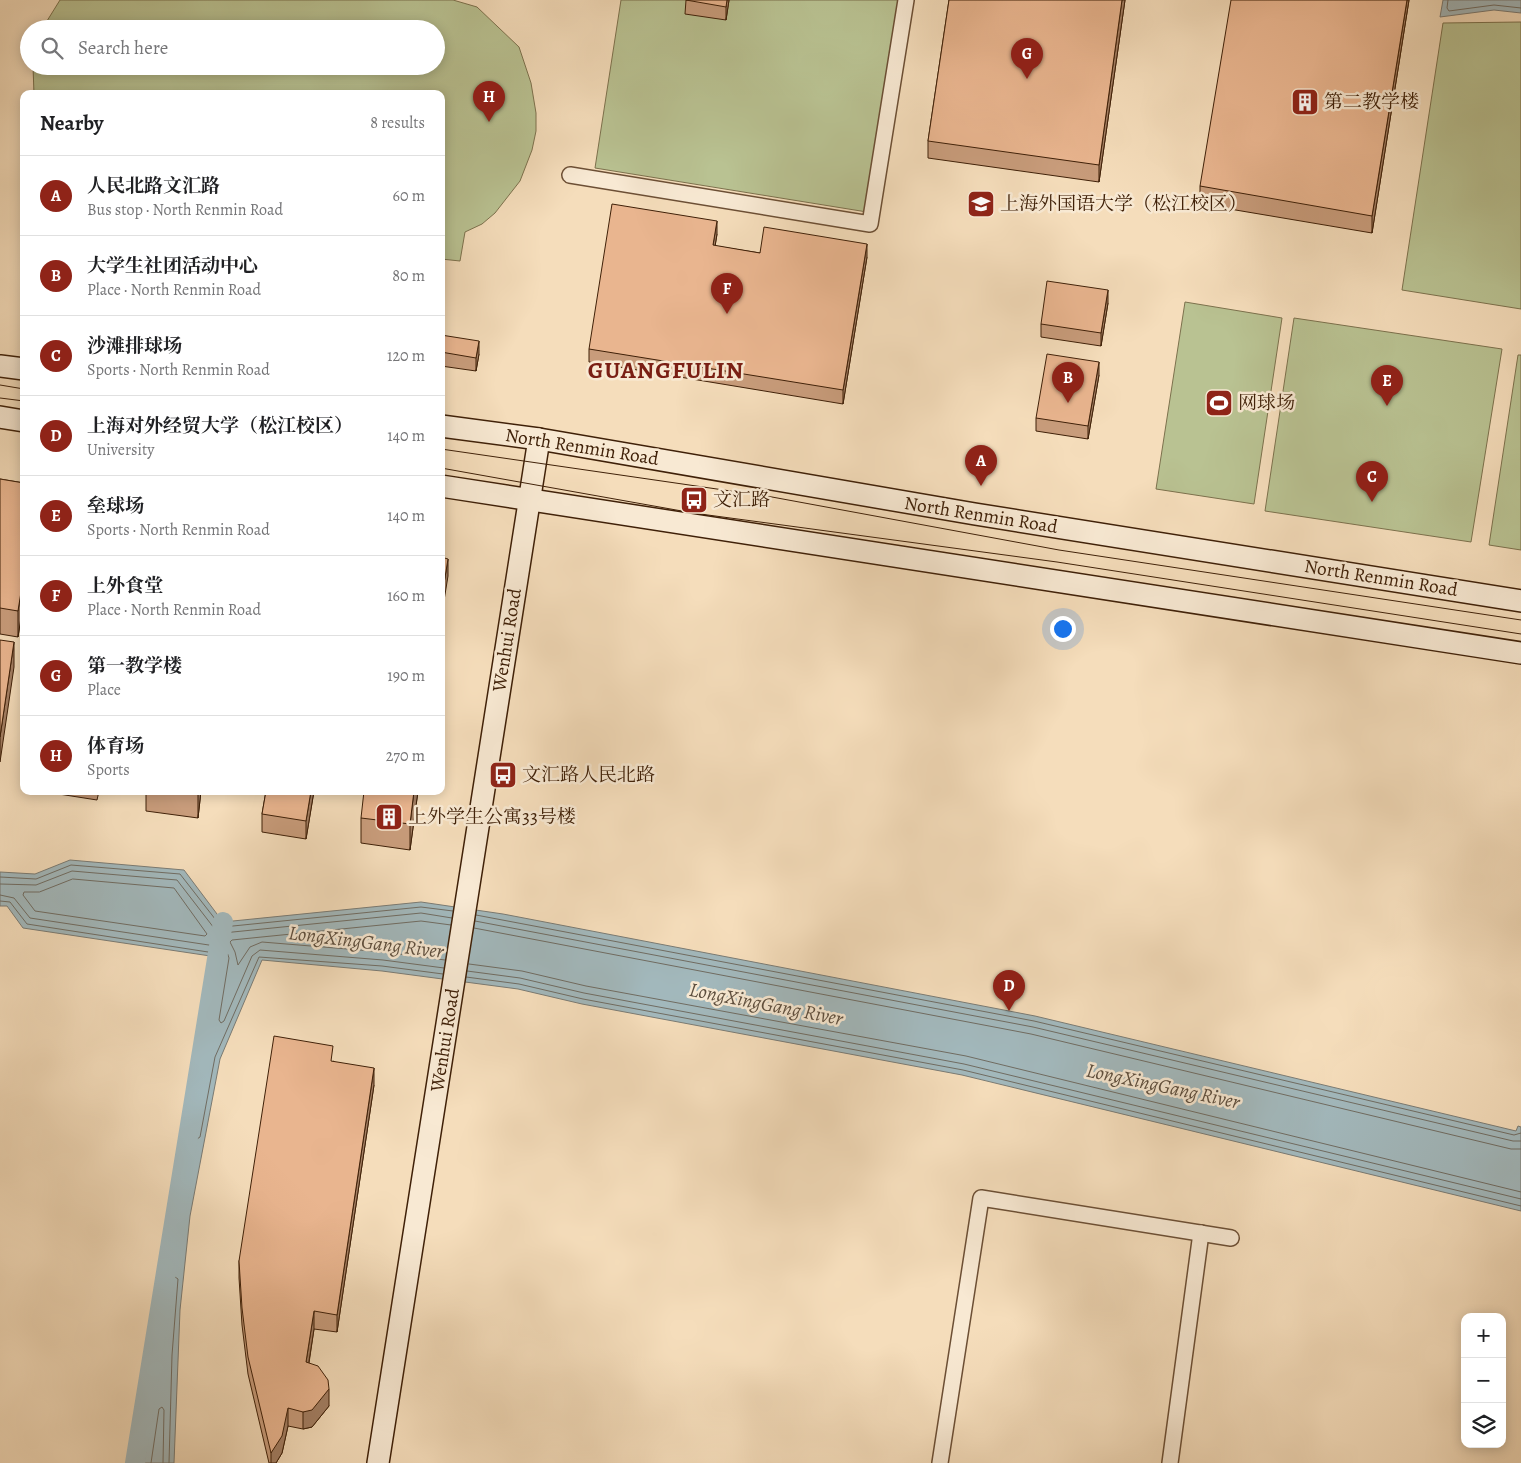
<!DOCTYPE html>
<meta charset="utf-8">
<style>
body{margin:0;font-family:Alegreya,"Noto Serif SC",serif;background:#f6f6f6;color:#202124}
.controls{position:absolute;right:15px;bottom:15px;display:grid;overflow:hidden;border-radius:10px;box-shadow:0 2px 12px #0003}
.controls button{width:45px;height:45px;display:grid;place-items:center;padding:0;border:0;border-bottom:1px solid #e0e0e0;background:#fff;color:#202124;font:25px sans-serif}
.you{position:absolute;left:1062px;top:628px;width:18px;height:18px;margin:-12px;border:4px solid #fff;border-radius:50%;background:#1a73e8;box-shadow:0 0 0 8px #1a73e833}
.badge{display:grid;place-items:center;width:32px;height:32px;border-radius:50%;background:#8f2418;color:#fff;font-size:16px;font-weight:700}
.pin{position:absolute;translate:-50% -41px;filter:drop-shadow(0 1px 2px #0008)}
.pin::after{content:'';position:absolute;top:26px;width:18px;height:15px;background:inherit;clip-path:polygon(0 0,100% 0,50% 100%)}
.list{margin:0;padding:0;list-style:none}
h2{display:flex;justify-content:space-between;align-items:center;height:65px;margin:0;padding:0 20px;font-size:21px}
h2 small{font-size:16px;font-weight:400;color:#757577}
.list li{display:grid;grid-template-columns:32px 1fr auto;gap:15px;align-items:center;box-sizing:border-box;height:80px;padding:0 20px;border-top:1px solid #e0e0e0}
.list b{display:block;font-size:19px;white-space:nowrap}
.list p{margin:0;font-size:16px;white-space:nowrap;color:#757577}
.list em{font-size:16px;font-style:normal;color:#757577}
.icon{flex:none;width:28px;height:28px;fill:none;stroke:currentColor;stroke-width:2;stroke-linecap:round;stroke-linejoin:round}
.map{position:relative;flex:none;width:1521px;height:1463px;overflow:hidden}
.search{position:absolute;background:#fff;box-shadow:0 2px 12px #0003;left:20px;top:20px;width:425px;height:55px;display:flex;align-items:center;gap:12px;box-sizing:border-box;padding:0 18px;border-radius:28px;color:#757577;font-size:19px}
.panel{position:absolute;background:#fff;box-shadow:0 2px 12px #0003;left:20px;top:90px;width:425px;height:705px;border-radius:10px}
.map>svg:first-child{display:block}
.green{fill:#b9c292;stroke:#7c714d}
.water{fill:#a2b8bc;stroke:#7a7b74}
.lines{fill:none;stroke-linecap:round;stroke-linejoin:round}
.shore{stroke:#706c62;stroke-width:1}
.canal{stroke:#a2b8bc;stroke-width:20}
.street-casing{stroke:#6c4f35;stroke-width:18}
.secondary-casing{stroke:#3f2008;stroke-width:24}
.street{stroke:#f8e9d3;stroke-width:15}
.secondary{stroke:#f8e9d3;stroke-width:21}
.tram{stroke:#3f2008;stroke-width:1}
.wall{fill:#c89c7b;stroke:#3f2008}
.shaded-wall{fill:#a37f64;stroke:#3f2008}
.building{fill:#e9b58f;stroke:#3f2008}
.labels{text-anchor:middle;dominant-baseline:central;stroke-width:5;stroke-linejoin:round;paint-order:stroke}
.poi-label{font-size:19px;fill:#3f2008;stroke:#f8e9d3;text-anchor:start}
.street-label{font-size:19px;fill:#3f2008;stroke:#f8e9d3}
.water-label{font-size:20px;font-style:italic;fill:#5d4e3e;stroke:#f8e9d3}
.district-label{font-size:24px;font-weight:bold;letter-spacing:1px;fill:#7a1f14;stroke:#f8e9d3}
</style>
<div class="map">
<svg width="1521" height="1463" viewBox="0 0 1521 1463">
<rect width="100%" height="100%" fill="#f5ddbb"/>
<filter id="stains"><feTurbulence type="fractalNoise" baseFrequency=".004" numOctaves="4"/><feColorMatrix values="0 0 0 0 .2 0 0 0 0 .09 0 0 0 0 .02 0 0 0 .5 -.17"/></filter>
<radialGradient id="worn" r=".72"><stop offset=".6" stop-color="#630" stop-opacity="0"/><stop offset="1" stop-color="#630" stop-opacity=".3"/></radialGradient>
<g class="green">
<path d="M 60,0 L 453,0 L 477,7 L 519,47 L 531,83 L 536,113 L 536,131 L 532,150 L 520,181 L 495,213 L 482,224 L 465,232 L 460,261 L 441,259 L 441,94 L 34,94 L 33,66 L 436,66 L 436,29 L 42,29 Z"/>
<path d="M 621,0 L 902,0 L 867,212 L 595,168 Z"/>
<path d="M 1521,22 L 1521,309 L 1402,290 L 1443,23 Z"/>
<path d="M 1185,302 L 1282,318 L 1254,504 L 1156,489 Z"/>
<path d="M 1294,318 L 1502,349 L 1471,542 L 1265,511 Z"/>
<path d="M 1518,355 L 1521,355 L 1521,550 L 1489,545 Z"/>
</g>
<g class="water">
<path d="M 1443,0 L 1521,0 L 1521,13 L 1494,10 L 1440,17 Z"/>
<path d="M 70,860 L 184,870 L 223,922 L 421,902 L 503,914 L 1035,1016 L 1516,1131 L 1518,1126 L 1521,1127 L 1521,1211 L 962,1075 L 582,1004 L 518,989 L 382,971 L 262,960 L 220,1059 L 190,1216 L 180,1310 L 174,1463 L 139,1463 L 217,957 L 23,928 L 7,906 L 0,906 L 0,872 L 35,874 Z"/>
</g>
<g class="lines">
<g class="shore">
<path d="M 1448,0 L 1447,8 L 1449,11 L 1494,5 L 1521,8"/>
<path d="M 0,877 L 36,879 L 71,865 L 180,874 L 219,924 L 223,927 L 421,907 L 453,911"/>
<path d="M 73,879 L 174,888 L 207,934 L 205,936 L 35,911 L 23,895 L 24,892 L 39,892 Z"/>
<path d="M 0,884 L 36,885 L 72,871 L 177,880 L 214,928 L 223,933 L 421,913 L 452,918"/>
<path d="M 0,895 L 14,898 L 30,918 L 222,947 L 227,952 L 229,958 L 219,1020 L 221,1023 L 224,1021 L 252,956 L 260,950 L 383,960 L 444,968"/>
<path d="M 0,901 L 10,902 L 27,924 L 221,954 L 222,959 L 195,1136 L 197,1139 L 200,1137 L 215,1057 L 259,957 L 382,966 L 443,974"/>
<path d="M 476,915 L 1034,1021 L 1514,1135 L 1521,1133"/>
<path d="M 475,921 L 1033,1027 L 1513,1141 L 1521,1141"/>
<path d="M 474,928 L 1031,1034 L 1511,1149 L 1521,1149"/>
<path d="M 445,960 L 384,952 L 262,942 L 250,947 L 238,965 L 235,952 L 230,942 L 232,940 L 421,921 L 451,925"/>
<path d="M 469,964 L 522,971 L 586,986 L 966,1056 L 1521,1192"/>
<path d="M 467,971 L 520,978 L 584,993 L 964,1064 L 1521,1199"/>
<path d="M 466,977 L 519,984 L 583,999 L 963,1070 L 1521,1206"/>
<path d="M 144,1463 L 173,1279 L 175,1277 L 178,1279 L 172,1355 L 169,1463"/>
<path d="M 151,1463 L 159,1409 L 162,1407 L 164,1410 L 163,1463"/>
</g>
<path class="canal" d="M 135,1463 L 223,922"/>
<g class="street-casing">
<g id="street">
<path d="M 570,175 L 870,224 L 906,0"/>
<path d="M 940,1463 L 981,1198 L 1231,1238"/>
<path d="M 1170,1463 L 1201,1233"/>
</g>
</g>
<g class="secondary-casing">
<g id="secondary">
<path d="M 0,366 L 24,369"/>
<path d="M 0,417 L 24,421"/>
<path d="M 441,426 L 539,439 L 975,514 L 1521,601"/>
<path d="M 441,486 L 1521,653"/>
<path d="M 378,1463 L 539,439"/>
</g>
</g>
<use href="#street" class="street"/>
<use href="#secondary" class="secondary"/>
<g class="tram">
<path d="M 0,385 L 24,389"/>
<path d="M 0,398 L 24,401"/>
<path d="M 441,449 L 772,497 L 1059,550 L 1521,620"/>
<path d="M 441,468 L 693,513 L 1057,562 L 1521,634"/>
</g>
</g>
<g class="wall">
<path d="M 686,0 L 729,0 L 726,20 L 685,14 Z"/>
<path d="M 949,0 L 1125,0 L 1099,182 L 928,158 L 928,141 Z"/>
<path d="M 1409,0 L 1372,233 L 1200,204 L 1200,186 Z"/>
<path d="M 717,234 L 715,246 L 760,253 L 867,257 L 843,404 L 589,362 L 589,349 Z"/>
<path d="M 1108,303 L 1101,346 L 1041,337 L 1041,324 Z"/>
<path d="M 441,335 L 479,354 L 476,371 L 441,366 Z"/>
<path d="M 1099,375 L 1088,439 L 1036,431 L 1036,418 Z"/>
<path d="M 0,479 L 24,483 L 24,598 L 18,637 L 0,634 Z"/>
<path d="M 46,791 L 99,791 L 97,800 L 46,792 Z"/>
<path d="M 146,791 L 201,791 L 198,818 L 146,811 Z"/>
<path d="M 266,791 L 314,791 L 306,839 L 262,832 L 262,814 Z"/>
<path d="M 418,791 L 410,850 L 361,843 L 361,818 Z"/>
<path d="M 333,1061 L 374,1085 L 337,1332 L 314,1329 L 309,1363 L 329,1406 L 312,1427 L 303,1429 L 288,1426 L 282,1453 L 276,1463 L 269,1463 L 248,1374 L 242,1325 L 239,1278 L 239,1261 Z"/>
</g>
<g class="shaded-wall">
<path d="M 727,0 L 729,0 L 726,20 L 726,7 Z"/>
<path d="M 1122,0 L 1125,0 L 1099,182 L 1099,165 Z"/>
<path d="M 1407,0 L 1409,0 L 1372,233 L 1372,216 Z"/>
<path d="M 717,221 L 717,234 L 713,259 L 713,245 Z"/>
<path d="M 867,244 L 867,257 L 843,404 L 843,390 Z"/>
<path d="M 1108,290 L 1108,303 L 1101,346 L 1101,333 Z"/>
<path d="M 479,341 L 479,354 L 476,371 L 476,358 Z"/>
<path d="M 1099,362 L 1099,375 L 1088,439 L 1088,426 Z"/>
<path d="M 448,559 L 448,576 L 441,619 L 441,602 Z"/>
<path d="M 24,573 L 24,598 L 18,637 L 18,611 Z"/>
<path d="M 14,642 L 14,667 L 0,762 L 0,737 Z"/>
<path d="M 198,791 L 201,791 L 198,818 Z"/>
<path d="M 311,791 L 314,791 L 306,839 L 306,821 Z"/>
<path d="M 414,791 L 418,791 L 410,850 L 410,824 Z"/>
<path d="M 374,1068 L 374,1085 L 337,1332 L 337,1315 Z"/>
<path d="M 314,1311 L 314,1329 L 306,1380 L 306,1362 Z"/>
<path d="M 329,1389 L 329,1406 L 312,1427 L 303,1429 L 303,1412 Z"/>
<path d="M 288,1408 L 288,1426 L 282,1453 L 276,1463 L 271,1463 L 271,1453 Z"/>
</g>
<g class="building">
<path d="M 686,0 L 727,0 L 726,7 Z"/>
<path d="M 949,0 L 1122,0 L 1099,165 L 928,141 Z"/>
<path d="M 1231,0 L 1407,0 L 1372,216 L 1200,186 Z"/>
<path d="M 612,204 L 717,221 L 713,245 L 760,253 L 764,227 L 867,244 L 843,390 L 589,349 Z"/>
<path d="M 1047,281 L 1108,290 L 1101,333 L 1041,324 Z"/>
<path d="M 441,335 L 479,341 L 476,358 L 441,352 Z"/>
<path d="M 1047,354 L 1099,362 L 1088,426 L 1036,418 Z"/>
<path d="M 0,479 L 24,483 L 24,573 L 18,611 L 0,608 Z"/>
<path d="M 441,557 L 448,559 L 441,602 Z"/>
<path d="M 0,640 L 14,642 L 0,737 Z"/>
<path d="M 266,791 L 311,791 L 306,821 L 262,814 Z"/>
<path d="M 364,791 L 414,791 L 410,824 L 361,818 Z"/>
<path d="M 274,1036 L 333,1046 L 331,1061 L 374,1068 L 337,1315 L 314,1311 L 306,1362 L 318,1366 L 328,1380 L 329,1389 L 312,1410 L 303,1412 L 288,1408 L 282,1436 L 271,1453 L 248,1357 L 242,1308 L 239,1261 Z"/>
</g>
<defs>
<g id="building-square" transform="scale(1.4375)"><rect x="-9" y="-9" width="18" height="18" rx="4" fill="#8f2418" stroke="#f8e9d3"/><path d="M-4-6H4V6H1V3H-1V6H-4ZM-2.5-4.3h1.7v1.8h-1.7ZM.8-4.3h1.7v1.8H.8ZM-2.5-1h1.7V.8h-1.7ZM.8-1h1.7V.8H.8Z" fill="#fff"/></g>
<g id="university-square" transform="scale(1.4375)"><rect x="-9" y="-9" width="18" height="18" rx="4" fill="#8f2418" stroke="#f8e9d3"/><path d="M0-5L7-2L0 1L-7-2ZM-4 1L0 2.5L4 1V4Q0 6-4 4Z" fill="#fff"/></g>
<g id="stadium-square" transform="scale(1.4375)"><rect x="-9" y="-9" width="18" height="18" rx="4" fill="#8f2418" stroke="#f8e9d3"/><path d="M0-5a6.5 5 0 1 0 0 10a6.5 5 0 1 0 0-10ZM-3.5-1.8h7v3.6h-7Z" fill="#fff"/></g>
<g id="bus-square" transform="scale(1.4375)"><rect x="-9" y="-9" width="18" height="18" rx="4" fill="#8f2418" stroke="#f8e9d3"/><path d="M-5-6H5V4H4V6H2V4H-2V6H-4V4H-5ZM-3.5-4V0h7V-4ZM-3.5 1.2v1.5H-2V1.2ZM2 1.2v1.5H3.5V1.2Z" fill="#fff"/></g>
</defs>
<g fill-rule="evenodd">
<use href="#building-square" x="1305" y="102"/>
<use href="#university-square" x="981" y="204"/>
<use href="#stadium-square" x="1219" y="403"/>
<use href="#bus-square" x="694" y="500"/>
<use href="#bus-square" x="503" y="775"/>
<use href="#building-square" x="389" y="817"/>
</g>
<g class="labels">
<g class="poi-label">
<text x="1324" y="102">第二教学楼</text>
<text x="1000" y="204">上海外国语大学（松江校区）</text>
<text x="1238" y="403">网球场</text>
<text x="713" y="500">文汇路</text>
<text x="522" y="775">文汇路人民北路</text>
<text x="408" y="817">上外学生公寓33号楼</text>
</g>
<g class="street-label">
<text transform="translate(582 447) rotate(9)">North Renmin Road</text>
<text transform="translate(981 515) rotate(9)">North Renmin Road</text>
<text transform="translate(1381 578) rotate(9)">North Renmin Road</text>
<text transform="translate(507 640) rotate(-81)">Wenhui Road</text>
<text transform="translate(445 1040) rotate(-81)">Wenhui Road</text>
</g>
<g class="water-label">
<text transform="translate(366 942) rotate(7)">LongXingGang River</text>
<text transform="translate(766 1004) rotate(11)">LongXingGang River</text>
<text transform="translate(1163 1086) rotate(12)">LongXingGang River</text>
</g>
<g class="district-label">
<text x="666" y="370">GUANGFULIN</text>
</g>
</g>
<rect width="100%" height="100%" filter="url(#stains)"/>
<rect width="100%" height="100%" fill="url(#worn)"/>
</svg>
<div class="controls">
<button>+</button>
<button>−</button>
<button><svg class="icon" aria-label="layers" viewBox="0 0 24 24"><path d="M12 4l9 5-9 5-9-5zM3 14l9 5 9-5"/></svg></button>
</div>
<div class="you"></div>
<div class="pin badge" style="left:981px;top:486px">A</div>
<div class="pin badge" style="left:1068px;top:403px">B</div>
<div class="pin badge" style="left:1372px;top:502px">C</div>
<div class="pin badge" style="left:1009px;top:1011px">D</div>
<div class="pin badge" style="left:1387px;top:406px">E</div>
<div class="pin badge" style="left:727px;top:314px">F</div>
<div class="pin badge" style="left:1027px;top:79px">G</div>
<div class="pin badge" style="left:489px;top:122px">H</div>
<div class="search"><svg class="icon" aria-label="search" viewBox="0 0 24 24"><circle cx="10" cy="10" r="6"/><path d="M15 15l6 6"/></svg>Search here</div>
<section class="panel">
<h2>Nearby<small>8 results</small></h2>
<ul class="list">
<li><span class="badge">A</span><div><b>人民北路文汇路</b><p>Bus stop · North Renmin Road</p></div><em>60 m</em></li>
<li><span class="badge">B</span><div><b>大学生社团活动中心</b><p>Place · North Renmin Road</p></div><em>80 m</em></li>
<li><span class="badge">C</span><div><b>沙滩排球场</b><p>Sports · North Renmin Road</p></div><em>120 m</em></li>
<li><span class="badge">D</span><div><b>上海对外经贸大学（松江校区）</b><p>University</p></div><em>140 m</em></li>
<li><span class="badge">E</span><div><b>垒球场</b><p>Sports · North Renmin Road</p></div><em>140 m</em></li>
<li><span class="badge">F</span><div><b>上外食堂</b><p>Place · North Renmin Road</p></div><em>160 m</em></li>
<li><span class="badge">G</span><div><b>第一教学楼</b><p>Place</p></div><em>190 m</em></li>
<li><span class="badge">H</span><div><b>体育场</b><p>Sports</p></div><em>270 m</em></li>
</ul>
</section>
</div>
